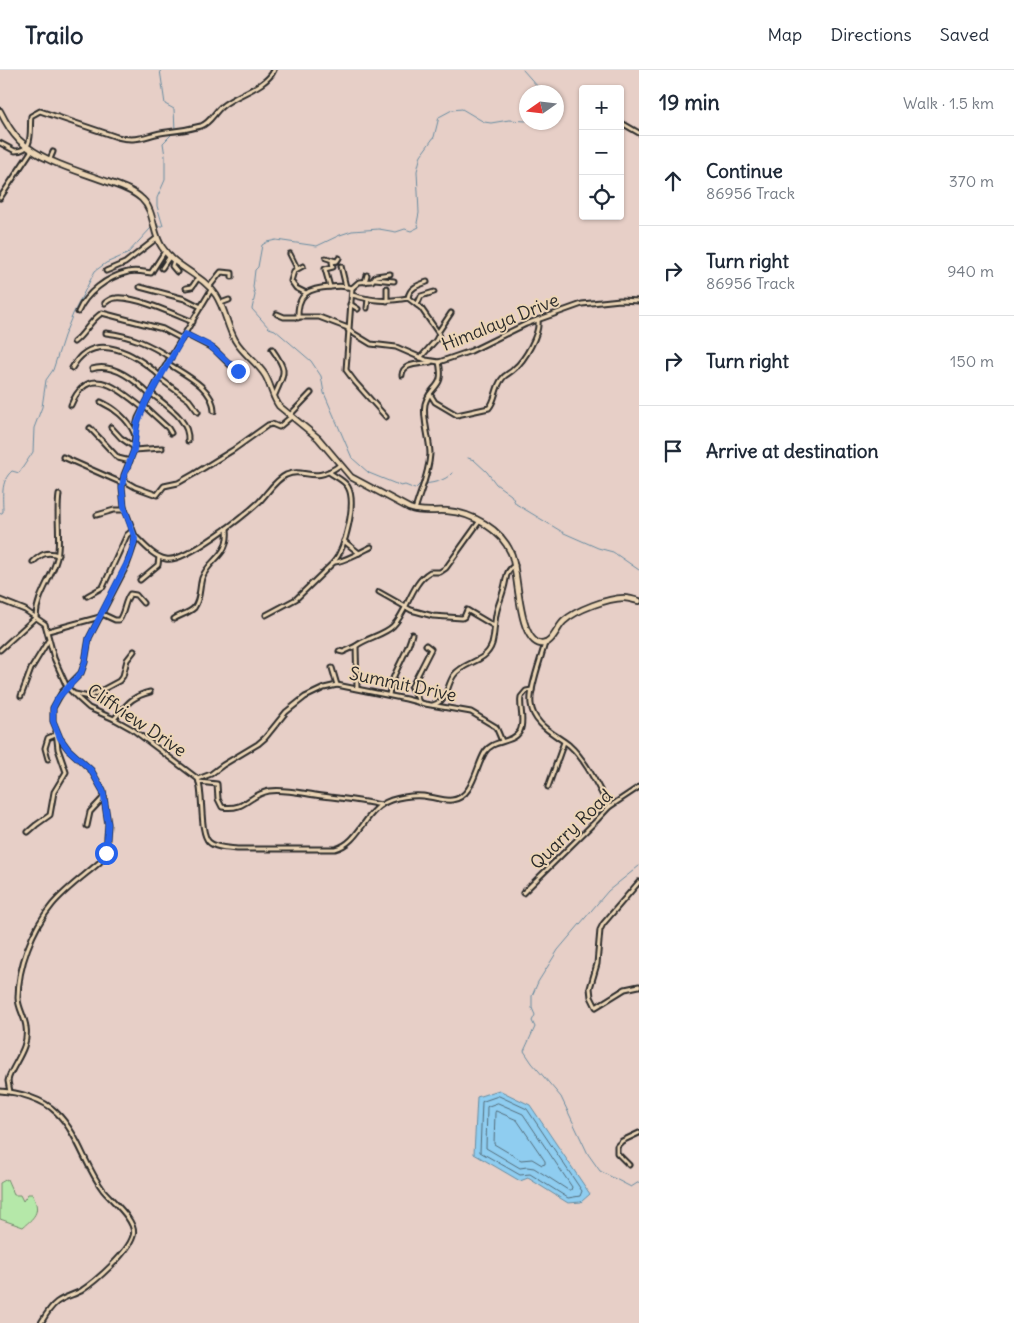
<!DOCTYPE html>
<meta charset="utf-8">
<style>
body{margin:0;font-family:Delius,sans-serif;background:#f2f2f3;color:#1f2937}
.controls{position:absolute;right:15px;top:15px;display:grid;overflow:hidden;border-radius:5px;box-shadow:0 1px 4px #0004}
.controls button{width:45px;height:45px;display:grid;place-items:center;padding:0;border:0;border-bottom:1px solid #e0e1e3;background:#fff;color:#1f2937;font:25px sans-serif}
.compass{position:absolute;left:519px;top:15px;width:45px;height:45px;border-radius:50%;background:#fff;box-shadow:0 1px 4px #0004;rotate:256deg}
.stop{position:absolute;width:15px;height:15px;margin:-11px;border:4px solid #2563eb;border-radius:50%;background:#fff}
.stop.end{background:#2563eb;border-color:#fff;box-shadow:0 1px 5px #0008}
.list{margin:0;padding:0;list-style:none}
h2{display:flex;justify-content:space-between;align-items:center;height:65px;margin:0;padding:0 20px;font-size:21px}
h2 small{font-size:16px;font-weight:400;color:#747a83}
.list li{display:grid;grid-template-columns:32px 1fr auto;gap:15px;align-items:center;box-sizing:border-box;height:90px;padding:0 20px;border-top:1px solid #e0e1e3}
.list b{display:block;font-size:19px;white-space:nowrap}
.list p{margin:0;font-size:16px;white-space:nowrap;color:#747a83}
.list em{font-size:16px;font-style:normal;color:#747a83}
.icon{flex:none;width:28px;height:28px;fill:none;stroke:currentColor;stroke-width:2;stroke-linecap:round;stroke-linejoin:round}
.map{position:relative;flex:none;width:639px;height:1253px;overflow:hidden}
header{display:flex;align-items:center;gap:30px;box-sizing:border-box;height:70px;padding:0 25px;background:#fff;border-bottom:1px solid #e0e1e3}
header strong{font-size:24px}
nav{display:flex;gap:28px;margin-inline-start:auto;font-size:18px}
main{display:flex}
aside{flex:1;background:#fff}
.map>svg:first-child{display:block}
.green{fill:#b5e8a9;stroke:#708a6a}
.water{fill:#8fcdf0;stroke:#678ca1}
.lines{fill:none;stroke-linecap:round;stroke-linejoin:round}
.shore{stroke:#536c7a;stroke-width:1}
.stream{stroke:#678ca1;stroke-width:1}
.minor-casing{stroke:#2b2b2b;stroke-width:7}
.tertiary-casing{stroke:#2b2b2b;stroke-width:8}
.minor{stroke:#ecd5b5;stroke-width:3}
.tertiary{stroke:#ecd5b5;stroke-width:4.5}
.route{stroke:#2563eb;stroke-width:6}
.labels{text-anchor:middle;dominant-baseline:central;stroke-width:4;stroke-linejoin:round;paint-order:stroke}
.street-label{font-size:18px;fill:#2b2b2b;stroke:#ecd5b5}
</style>
<header>
<strong>Trailo</strong>
<nav><a>Map</a><a>Directions</a><a>Saved</a></nav>
</header>
<main>
<div class="map">
<svg width="639" height="1253" viewBox="0 0 639 1253">
<rect width="100%" height="100%" fill="#e7cfc7"/>
<filter id="ink" filterUnits="userSpaceOnUse"><feTurbulence type="fractalNoise" baseFrequency=".02" numOctaves="2"/><feDisplacementMap in="SourceGraphic" scale="10" xChannelSelector="R" yChannelSelector="G"/><feConvolveMatrix kernelMatrix="1 2 1 2 8 2 1 2 1" color-interpolation-filters="sRGB"/></filter>
<g filter="url(#ink)">
<path class="green" d="M 7,1109 L 14,1125 L 20,1125 L 23,1131 L 28,1124 L 32,1124 C 41,1141 36,1146 23,1157 L 0,1149 L 0,1113 Z"/>
<path class="water" d="M 499,1020 L 530,1035 L 590,1124 L 581,1132 L 568,1133 L 528,1108 L 520,1111 L 474,1084 L 477,1027 Z"/>
<g class="lines">
<g class="shore">
<path d="M 499,1026 L 527,1039 L 582,1121 L 580,1126 L 568,1128 L 530,1104 L 520,1105 L 480,1082 L 482,1032 Z"/>
<path d="M 498,1033 L 523,1044 L 572,1117 L 571,1120 L 568,1120 L 534,1098 L 527,1097 L 520,1098 L 486,1078 L 487,1037 Z"/>
<path d="M 496,1041 L 517,1050 L 545,1091 L 545,1094 L 542,1095 L 532,1089 L 521,1090 L 494,1074 L 495,1043 Z"/>
</g>
<g class="stream">
<path d="M 160,0 L 165,34 L 174,39 L 175,60"/>
<path d="M 523,0 L 538,17 L 540,22"/>
<path d="M 158,156 L 163,156 L 157,136 L 157,128 L 165,110 L 165,86 L 163,73 L 171,65"/>
<path d="M 468,388 L 474,390 L 487,402 L 496,414 L 511,425 L 516,434 L 564,463 L 598,478 L 613,482 L 639,500"/>
<path d="M 452,403 C 446,411 430,414 420,414 L 415,419 L 405,415 L 401,416 L 369,403 L 352,388 L 324,323 L 321,306 L 311,291 L 275,260 L 269,258 L 252,239 L 255,225 L 253,217 L 255,200 L 258,197 L 262,175 L 267,172 L 276,170 L 317,176 L 340,165 L 352,161 L 379,159 L 396,162 L 405,159 L 411,161 L 419,157 L 417,153 L 419,143 L 417,101 L 421,85 L 434,67 L 439,47 L 452,40 L 462,39 L 484,52 L 491,53 L 509,50 L 526,51"/>
<path d="M 0,444 L 3,442 C 3,428 0,411 12,401 L 19,403 L 33,382 L 34,358 L 42,337 L 46,310 L 53,300 L 64,266 L 73,244 L 95,201 L 106,193 L 127,184 L 151,158"/>
<path d="M 639,796 L 608,821 L 558,880 L 538,912 L 532,926 L 532,938 L 535,945 L 532,951 L 535,957 L 524,981 L 532,993 L 561,1027 L 588,1084 L 600,1101 L 631,1117 L 639,1112"/>
</g>
<g class="minor-casing">
<g id="minor">
<path d="M 620,52 L 639,63"/>
<path d="M 0,73 L 15,81 C 35,81 29,60 31,46 L 40,41 L 117,67 C 139,73 147,64 167,62 C 178,61 190,59 201,56 C 210,53 214,43 221,37 C 236,24 266,18 274,0"/>
<path d="M 50,89 L 53,82"/>
<path d="M 0,128 L 32,80"/>
<path d="M 290,184 L 297,198"/>
<path d="M 326,188 L 336,191"/>
<path d="M 174,190 L 172,196 L 177,202"/>
<path d="M 303,196 L 294,201 L 291,211 L 296,218 L 306,223"/>
<path d="M 341,196 L 346,217"/>
<path d="M 162,198 L 170,186"/>
<path d="M 106,201 L 125,193 L 157,168"/>
<path d="M 375,209 L 394,211"/>
<path d="M 365,212 L 367,205"/>
<path d="M 140,217 L 185,229 L 201,237"/>
<path d="M 209,217 L 221,202 L 232,203 L 232,207"/>
<path d="M 330,217 L 325,199 L 333,197 L 332,192 L 337,191 L 339,188"/>
<path d="M 186,218 L 192,217 L 198,208"/>
<path d="M 352,218 L 359,212 L 372,211 L 376,206 L 390,204"/>
<path d="M 352,225 C 373,231 386,232 408,228 L 421,238 L 439,264 L 436,270 L 420,288"/>
<path d="M 408,228 C 409,218 418,215 427,212"/>
<path d="M 387,231 L 387,218"/>
<path d="M 105,233 C 109,230 111,228 116,228 C 135,226 174,244 193,252"/>
<path d="M 221,233 L 229,230"/>
<path d="M 350,234 L 358,239"/>
<path d="M 417,235 L 421,226 L 434,222"/>
<path d="M 367,238 L 368,229"/>
<path d="M 78,242 C 86,223 107,207 128,202 C 135,200 144,202 151,203 L 165,181"/>
<path d="M 277,244 L 284,247 L 319,247 L 348,258"/>
<path d="M 298,248 C 297,223 309,218 331,217 C 338,216 345,216 352,218 L 346,300 L 355,312 L 386,347"/>
<path d="M 348,260 L 371,274 L 396,277 L 426,290 L 439,292 L 471,281 L 526,254 L 582,234 L 620,230 L 639,231"/>
<path d="M 439,261 L 451,243"/>
<path d="M 106,263 C 132,266 149,274 171,288"/>
<path d="M 185,264 L 214,279 L 232,297 L 245,306"/>
<path d="M 74,272 C 85,264 91,249 102,243 L 163,259 L 182,269"/>
<path d="M 272,279 C 289,303 284,302 274,327"/>
<path d="M 167,293 C 184,304 214,318 214,341"/>
<path d="M 72,298 C 94,258 137,285 160,306"/>
<path d="M 92,299 C 113,292 136,311 150,325"/>
<path d="M 402,305 C 403,292 421,295 431,292"/>
<path d="M 159,308 L 189,330 L 198,342"/>
<path d="M 151,323 C 166,336 190,349 188,371"/>
<path d="M 430,324 L 435,332 L 457,345 L 489,338 C 496,330 495,318 502,309 C 505,304 511,303 514,299 C 525,290 540,264 538,250"/>
<path d="M 101,332 C 114,338 128,349 134,363"/>
<path d="M 71,335 C 89,292 118,319 143,338"/>
<path d="M 144,336 L 168,358 L 171,363"/>
<path d="M 290,345 L 311,323"/>
<path d="M 111,357 L 121,368 L 134,377"/>
<path d="M 90,358 L 118,388 L 130,391"/>
<path d="M 134,380 L 162,378"/>
<path d="M 63,387 L 122,413"/>
<path d="M 123,410 L 135,417 L 157,425 L 164,416 L 178,413 L 194,404 L 233,380 L 268,355 L 272,354 L 279,357 L 291,347"/>
<path d="M 415,440 C 420,422 429,404 430,384 C 430,369 422,348 425,334 C 431,313 445,320 439,292"/>
<path d="M 97,445 L 114,440 L 125,440"/>
<path d="M 136,467 C 144,475 154,487 166,489 C 185,493 244,446 259,432 C 267,424 275,410 286,405 C 305,397 313,415 340,395"/>
<path d="M 344,471 L 359,483"/>
<path d="M 33,492 C 41,484 47,481 58,485"/>
<path d="M 334,492 C 341,493 363,481 371,477"/>
<path d="M 140,510 L 158,495 L 159,487"/>
<path d="M 379,522 L 411,540 L 433,546 L 462,548 L 464,547 L 467,540 L 494,556"/>
<path d="M 87,526 L 103,517 L 127,465 L 132,461"/>
<path d="M 0,530 L 25,540 L 45,554 L 54,588 L 67,617 L 79,629 L 89,638 L 114,649 L 132,659 L 198,709 C 204,725 199,762 209,772 C 215,778 229,778 237,779 L 335,779 C 358,773 363,747 381,735 C 393,727 415,724 429,727 C 437,728 444,731 452,730 C 473,728 476,696 485,682 C 493,669 513,674 520,661 C 525,651 519,637 521,627 L 526,621 L 532,620"/>
<path d="M 102,544 L 115,550 L 119,550 C 125,542 124,532 130,524 L 136,525 L 143,533"/>
<path d="M 266,545 L 296,529 L 334,492 C 345,478 357,433 348,417 C 344,410 335,407 329,402"/>
<path d="M 36,546 C 37,525 52,508 57,488 C 61,470 56,445 59,425"/>
<path d="M 174,549 C 180,545 189,543 194,538 C 201,529 199,518 202,508 C 210,487 230,487 227,458"/>
<path d="M 48,561 L 100,547"/>
<path d="M 545,573 C 541,589 529,619 531,634 C 533,655 555,664 569,675 C 587,691 598,717 609,737"/>
<path d="M 0,580 L 36,547"/>
<path d="M 339,581 L 343,582 L 356,576"/>
<path d="M 332,598 L 337,615"/>
<path d="M 357,618 L 356,576 C 366,568 384,565 393,556 C 408,541 411,513 430,502 L 440,502 L 446,498 L 479,452"/>
<path d="M 75,624 L 89,627 L 119,611 L 123,606 L 127,590 L 134,581"/>
<path d="M 389,625 C 391,603 407,586 412,564"/>
<path d="M 21,626 L 31,599 L 48,571"/>
<path d="M 419,633 L 417,627 L 411,618 L 431,579 L 426,575"/>
<path d="M 433,635 C 449,630 446,616 454,605 C 464,591 486,593 492,574 C 495,563 494,551 497,540 C 499,533 502,526 504,518 C 507,508 505,501 515,495"/>
<path d="M 114,649 C 127,635 130,627 150,622"/>
<path d="M 198,709 L 211,704 L 223,695 L 258,674 L 265,668 L 286,642 L 305,627 L 324,618 L 337,615 L 406,629 L 425,634 L 471,642 L 496,657 L 502,671"/>
<path d="M 199,712 L 217,714 L 218,729 L 222,737 C 246,741 248,725 269,721 C 284,719 301,723 315,725 C 337,728 359,730 381,735"/>
<path d="M 548,717 L 564,672"/>
<path d="M 87,756 L 90,742 L 104,727"/>
<path d="M 28,762 L 36,755 L 50,745 L 54,722 L 66,702 L 58,679 L 56,661 L 55,665 L 48,668 L 45,678 L 48,689"/>
<path d="M 639,812 L 603,854 L 600,860 L 597,894 L 590,918 L 591,927 L 596,937 L 625,919 L 639,916"/>
<path d="M 523,823 L 596,751 L 609,737 L 639,717"/>
<path d="M 0,1021 C 18,1022 43,1029 56,1042 C 78,1063 85,1096 103,1120 C 112,1131 138,1152 133,1166 C 128,1183 96,1211 81,1221 C 73,1225 64,1227 57,1232 C 50,1237 45,1246 41,1253"/>
<path d="M 10,1022 L 8,1011 L 9,1007 C 16,990 29,977 26,957 C 25,947 18,938 18,928 C 18,897 32,859 52,835 C 65,819 84,806 100,792 L 106,783 L 108,754 L 103,721 L 91,700 L 68,679 L 60,668 L 53,651 L 53,638 L 62,622 L 81,603 L 85,592 L 89,568 L 127,495 L 134,475 L 135,466 L 124,437 L 122,417 L 124,405 L 134,380 L 135,361 L 138,348 L 163,300 L 211,220"/>
<path d="M 629,1095 L 617,1083 L 617,1076 L 622,1071 L 639,1063"/>
</g>
</g>
<g class="tertiary-casing">
<path id="tertiary" d="M 0,41 C 5,51 11,62 19,70 C 42,92 79,101 108,112 C 119,116 133,120 142,129 C 155,141 152,163 162,177 C 175,198 202,204 216,225 C 225,239 227,256 235,270 C 243,284 257,292 265,305 C 271,315 272,326 279,336 L 318,368 L 351,407 L 409,438 C 421,443 434,440 447,441 C 472,443 501,459 511,483 C 519,500 517,570 541,574 C 552,575 557,557 564,551 C 576,540 608,528 624,528 C 629,528 634,530 639,531"/>
</g>
<use href="#minor" class="minor"/>
<use href="#tertiary" class="tertiary"/>
</g>
</g>
<g class="lines" filter="url(#ink)">
<path class="route" d="M 106,783 L 108,754 L 103,721 L 91,700 L 68,679 L 60,668 L 53,651 L 53,638 L 58,628 L 81,603 L 85,592 L 89,568 L 130,487 L 135,469 L 124,437 L 122,417 L 124,406 L 134,380 L 137,354 L 146,332 L 185,264 L 210,276 L 238,301"/>
</g>
<g class="labels">
<g class="street-label">
<text transform="translate(500 252) rotate(-22)">Himalaya Drive</text>
<text transform="translate(403 614) rotate(12)">Summit Drive</text>
<text transform="translate(137 650) rotate(34)">Cliffview Drive</text>
<text transform="translate(571 759) rotate(-44)">Quarry Road</text>
</g>
</g>
</svg>
<div class="controls">
<button>+</button>
<button>−</button>
<button><svg class="icon" aria-label="locate" viewBox="0 0 24 24"><circle cx="12" cy="12" r="6"/><path d="M12 2v4M12 18v4M2 12h4M18 12h4"/></svg></button>
</div>
<svg class="compass" viewBox="-18 -18 36 36"><path d="M0-13l5 13h-10z" fill="#e53935"/><path d="M0 13l5-13h-10z" fill="#747a83"/></svg>
<div class="stop" style="left:106px;top:783px"></div>
<div class="stop end" style="left:238px;top:301px"></div>
</div>
<aside>
<h2>19 min<small>Walk · 1.5 km</small></h2>
<ul class="list">
<li><svg class="icon" aria-label="ahead" viewBox="0 0 24 24"><path d="M12 20V5M6 11l6-6 6 6"/></svg><div><b>Continue</b><p>86956 Track</p></div><em>370 m</em></li>
<li><svg class="icon" aria-label="right" viewBox="0 0 24 24"><path d="M7 20v-9h11M14 6l5 5-5 5"/></svg><div><b>Turn right</b><p>86956 Track</p></div><em>940 m</em></li>
<li><svg class="icon" aria-label="right" viewBox="0 0 24 24"><path d="M7 20v-9h11M14 6l5 5-5 5"/></svg><div><b>Turn right</b></div><em>150 m</em></li>
<li><svg class="icon" aria-label="arrive" viewBox="0 0 24 24"><path d="M6 21V4h12l-3 4 3 4H6"/></svg><div><b>Arrive at destination</b></div></li>
</ul>
</aside>
</main>
